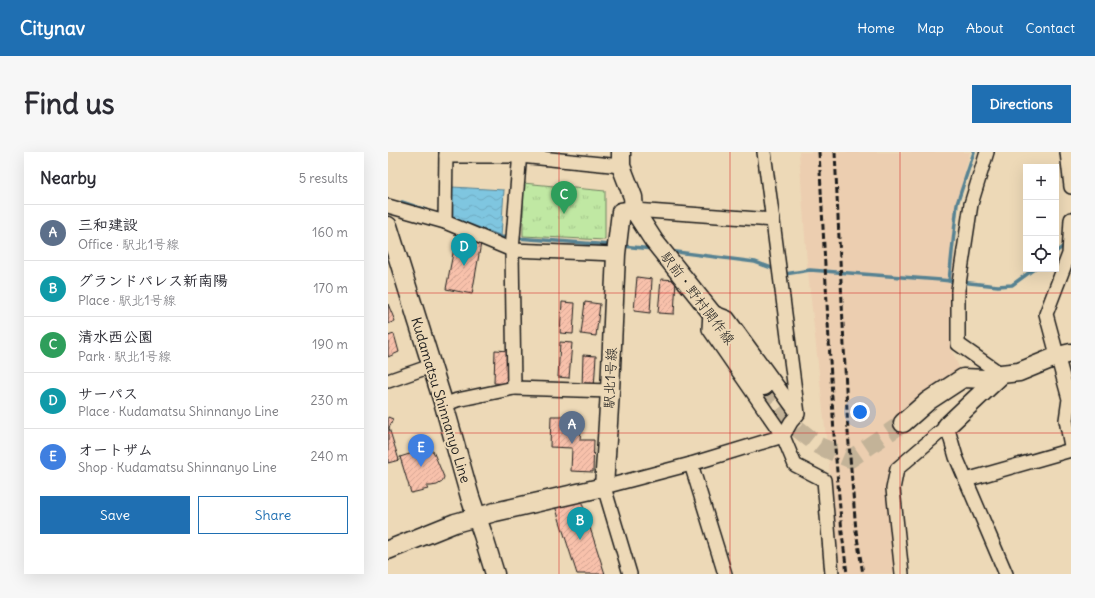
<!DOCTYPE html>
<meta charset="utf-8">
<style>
body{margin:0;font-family:Delius,"Klee One",sans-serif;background:#f7f7f7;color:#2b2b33}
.controls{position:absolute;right:12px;top:12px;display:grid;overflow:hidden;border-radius:0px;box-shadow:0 4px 16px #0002}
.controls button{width:36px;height:36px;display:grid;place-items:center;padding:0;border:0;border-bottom:1px solid #e1e1e2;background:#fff;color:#2b2b33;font:20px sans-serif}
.you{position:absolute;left:472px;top:260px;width:14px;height:14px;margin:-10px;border:3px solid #fff;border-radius:50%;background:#1a73e8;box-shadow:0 0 0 6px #1a73e833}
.badge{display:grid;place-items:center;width:26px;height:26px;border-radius:50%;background:#1f6fb2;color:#fff;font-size:13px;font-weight:700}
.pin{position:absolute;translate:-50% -33px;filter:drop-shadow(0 1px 2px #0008)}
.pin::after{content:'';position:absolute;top:21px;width:14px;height:12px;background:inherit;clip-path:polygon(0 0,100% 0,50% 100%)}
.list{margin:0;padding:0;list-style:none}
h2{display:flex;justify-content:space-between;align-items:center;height:52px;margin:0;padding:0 16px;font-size:17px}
h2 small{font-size:13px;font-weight:400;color:#7c7c81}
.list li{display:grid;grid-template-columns:26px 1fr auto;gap:12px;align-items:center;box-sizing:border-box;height:56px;padding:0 16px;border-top:1px solid #e1e1e2}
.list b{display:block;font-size:15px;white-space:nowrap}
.list p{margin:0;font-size:13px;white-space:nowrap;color:#7c7c81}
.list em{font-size:13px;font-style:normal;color:#7c7c81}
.actions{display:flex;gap:8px;padding:12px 16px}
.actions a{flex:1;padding:9px 0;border:1px solid #1f6fb2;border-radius:0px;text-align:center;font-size:14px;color:#1f6fb2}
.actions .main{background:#1f6fb2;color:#fff}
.icon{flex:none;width:22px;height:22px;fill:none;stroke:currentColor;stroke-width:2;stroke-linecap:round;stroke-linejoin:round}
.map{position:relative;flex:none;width:683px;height:422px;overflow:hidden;border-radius:0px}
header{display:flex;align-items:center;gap:24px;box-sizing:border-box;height:56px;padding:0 20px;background:#1f6fb2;color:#fff}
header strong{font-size:19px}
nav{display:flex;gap:22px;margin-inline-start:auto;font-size:14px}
.intro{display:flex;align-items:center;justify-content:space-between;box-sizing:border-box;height:96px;padding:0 24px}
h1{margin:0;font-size:28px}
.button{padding:10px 18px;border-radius:0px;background:#1f6fb2;color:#fff;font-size:14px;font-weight:700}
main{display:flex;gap:24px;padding:0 24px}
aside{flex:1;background:#fff;border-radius:0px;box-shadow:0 4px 16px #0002}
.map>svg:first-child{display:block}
.built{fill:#ecceb0}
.park{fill:url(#park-tufts);stroke:#6e8260}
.water{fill:url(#water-waves);stroke:#578292}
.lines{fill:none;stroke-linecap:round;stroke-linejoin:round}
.stream{stroke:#578292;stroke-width:3.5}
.building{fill:url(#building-hatch);stroke:#1c1c1c}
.secondary-tunnel{stroke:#c3b398;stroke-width:18;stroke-dasharray:18 9;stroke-linecap:butt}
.street-casing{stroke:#1c1c1c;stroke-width:16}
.secondary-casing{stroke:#1c1c1c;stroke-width:21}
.street{stroke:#edd9b7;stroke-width:13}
.secondary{stroke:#edd9b7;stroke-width:18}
.rail{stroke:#1c1c1c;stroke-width:3;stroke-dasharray:6 3;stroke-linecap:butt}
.grid{fill:none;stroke:#d62828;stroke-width:1;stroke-opacity:0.55}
.labels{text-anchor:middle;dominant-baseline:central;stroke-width:4;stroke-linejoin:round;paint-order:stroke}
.street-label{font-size:14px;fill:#1c1c1c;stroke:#edd9b7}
</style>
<header>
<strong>Citynav</strong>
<nav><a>Home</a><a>Map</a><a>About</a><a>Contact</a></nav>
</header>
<div class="intro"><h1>Find us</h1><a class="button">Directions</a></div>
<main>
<aside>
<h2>Nearby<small>5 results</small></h2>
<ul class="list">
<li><span class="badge" style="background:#5c6f8a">A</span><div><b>三和建設</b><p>Office · 駅北1号線</p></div><em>160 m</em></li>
<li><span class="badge" style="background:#0f9aa8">B</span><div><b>グランドパレス新南陽</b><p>Place · 駅北1号線</p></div><em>170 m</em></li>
<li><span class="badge" style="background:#2e9e5b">C</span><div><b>清水西公園</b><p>Park · 駅北1号線</p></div><em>190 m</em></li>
<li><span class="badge" style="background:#0f9aa8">D</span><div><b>サーパス</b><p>Place · Kudamatsu Shinnanyo Line</p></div><em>230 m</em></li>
<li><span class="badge" style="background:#3f7fe0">E</span><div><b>オートザム</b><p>Shop · Kudamatsu Shinnanyo Line</p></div><em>240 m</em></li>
</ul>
<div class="actions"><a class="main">Save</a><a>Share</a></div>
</aside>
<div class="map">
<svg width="683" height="422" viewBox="0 0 683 422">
<defs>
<pattern id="park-tufts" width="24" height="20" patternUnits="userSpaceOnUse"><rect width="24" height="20" fill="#c0e8a3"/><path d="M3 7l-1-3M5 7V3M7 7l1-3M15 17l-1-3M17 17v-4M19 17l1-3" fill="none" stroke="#a4c68c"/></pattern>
<pattern id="water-waves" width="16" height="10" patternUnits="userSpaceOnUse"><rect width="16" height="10" fill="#7fc6e0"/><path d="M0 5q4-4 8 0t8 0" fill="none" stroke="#6daac0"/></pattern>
<pattern id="building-hatch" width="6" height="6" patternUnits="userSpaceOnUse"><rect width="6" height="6" fill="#f8c1ab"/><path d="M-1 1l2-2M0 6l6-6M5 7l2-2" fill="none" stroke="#d4a593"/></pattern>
</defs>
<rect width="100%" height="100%" fill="#edd9b7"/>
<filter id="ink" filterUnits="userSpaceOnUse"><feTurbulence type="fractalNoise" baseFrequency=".025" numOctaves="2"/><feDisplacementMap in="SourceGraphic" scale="8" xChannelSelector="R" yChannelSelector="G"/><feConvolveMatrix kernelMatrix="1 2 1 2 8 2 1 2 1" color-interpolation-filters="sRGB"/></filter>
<g filter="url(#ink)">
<path class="built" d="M 411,0 L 582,0 L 568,56 L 564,144 L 562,194 L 573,220 L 520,258 L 502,345 L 509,422 L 453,422 L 419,111 Z"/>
<path class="park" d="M 135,31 L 217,39 L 217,88 L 135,84 Z"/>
<path class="water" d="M 64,35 L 116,38 L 113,85 L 65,67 Z"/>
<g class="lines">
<g class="stream">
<path d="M 14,50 L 38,58"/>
<path d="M 78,72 L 113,85 L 122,86"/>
<path d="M 128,86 L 223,93"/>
<path d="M 234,94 L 265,97"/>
<path d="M 281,99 L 367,110 L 389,118"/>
<path d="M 668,100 L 678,92"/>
<path d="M 395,120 L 397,122 L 422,118 L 553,128 L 610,134 L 624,133 L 646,117"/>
<path d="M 561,129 L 569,52 L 586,0"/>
</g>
</g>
<g class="building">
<path d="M 68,86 L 93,91 L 84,142 L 58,137 Z"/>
<path d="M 249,125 L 264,127 L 262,161 L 246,159 Z"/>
<path d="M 273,127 L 288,128 L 286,162 L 270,161 Z"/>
<path d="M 174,150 L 187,151 L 185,182 L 172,181 Z"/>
<path d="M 197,150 L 212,152 L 208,184 L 193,182 Z"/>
<path d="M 0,152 L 7,169 L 0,172 Z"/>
<path d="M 6,182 L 11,200 L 0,205 L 0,184 Z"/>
<path d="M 172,190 L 184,191 L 181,226 L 170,225 Z"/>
<path d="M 107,198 L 122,199 L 120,232 L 106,231 Z"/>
<path d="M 195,203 L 208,204 L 206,236 L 194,236 Z"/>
<path d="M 163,264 L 184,264 L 184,274 L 193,275 L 192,288 L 206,288 L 205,320 L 183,319 L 184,296 L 162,295 Z"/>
<path d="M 0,265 L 5,267 L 1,276 L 11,308 L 0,311 Z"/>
<path d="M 31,299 L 36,301 L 45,299 L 56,325 L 54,330 L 49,333 L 43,334 L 38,334 L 40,337 L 23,341 L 12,305 Z"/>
<path d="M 192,345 L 217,422 L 189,422 L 167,354 Z"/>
</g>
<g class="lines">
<path class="secondary-tunnel" d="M 376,234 L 410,277 L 431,294 L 462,307 L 515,271"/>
<g class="street-casing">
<g id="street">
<path d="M 132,0 L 124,98 L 126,236 L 222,239"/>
<path d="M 599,0 L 583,52 L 570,138 L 570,192 L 613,222"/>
<path d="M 679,0 L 683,35"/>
<path d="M 58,4 L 132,4 L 233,14"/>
<path d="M 0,54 L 57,70 L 124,98 L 228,102"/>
<path d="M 246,58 L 385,68"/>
<path d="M 683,67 L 681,102 L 658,162 L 681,247 L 678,268 L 683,294"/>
<path d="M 57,70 L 58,0"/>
<path d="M 0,229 L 43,214"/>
<path d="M 56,253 L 69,248 L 126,236"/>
<path d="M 409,261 L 340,166 L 322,159 L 321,177 L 395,284 L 407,313 L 436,328 L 444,422"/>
<path d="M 303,312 L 337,422"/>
<path d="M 578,328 L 683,298"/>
<path d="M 242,422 L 216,335 L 303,312 L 395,284 L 403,270 L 410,262 L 376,0"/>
<path d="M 514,422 L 505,337 L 509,317 L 559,274 L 568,305 L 618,422"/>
</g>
</g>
<g class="secondary-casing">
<g id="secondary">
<path d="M 233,0 L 233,14 L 245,45 L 246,58 L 266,89 L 322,159 L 376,234"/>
<path d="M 0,74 L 56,253 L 82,345 L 95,383 L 107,422"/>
<path d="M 515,271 L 540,249 L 575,226 L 598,227 L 613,222 L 631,220 L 670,204 L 683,201"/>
<path d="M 559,274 L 613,223"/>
<path d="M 0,398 L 67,371 L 107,360 L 216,335 L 222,239 L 228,102 L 233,60 L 246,58"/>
</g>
</g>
<use href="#street" class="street"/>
<use href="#secondary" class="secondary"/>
<g class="rail">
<path d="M 431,0 L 446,283 L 454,381 L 459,422"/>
<path d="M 447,0 L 460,280 L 468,379 L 475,422"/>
</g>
</g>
</g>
<path class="grid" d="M 171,0 L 171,422M 342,0 L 342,422M 512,0 L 512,422M 0,141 L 683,141M 0,281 L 683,281"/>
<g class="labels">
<g class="street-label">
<text transform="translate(310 146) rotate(53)">駅前・野村開作線</text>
<text transform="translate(222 226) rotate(-87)">駅北1号線</text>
<text transform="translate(53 248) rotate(73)">Kudamatsu Shinnanyo Line</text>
</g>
</g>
</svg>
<div class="controls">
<button>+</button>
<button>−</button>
<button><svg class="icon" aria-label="locate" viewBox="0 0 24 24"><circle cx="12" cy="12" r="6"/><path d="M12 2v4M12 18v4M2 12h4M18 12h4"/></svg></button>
</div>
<div class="you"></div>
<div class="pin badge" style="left:184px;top:292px;background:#5c6f8a">A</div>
<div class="pin badge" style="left:192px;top:388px;background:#0f9aa8">B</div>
<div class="pin badge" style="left:176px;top:62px;background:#2e9e5b">C</div>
<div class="pin badge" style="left:76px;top:114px;background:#0f9aa8">D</div>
<div class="pin badge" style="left:33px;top:315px;background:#3f7fe0">E</div>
</div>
</main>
